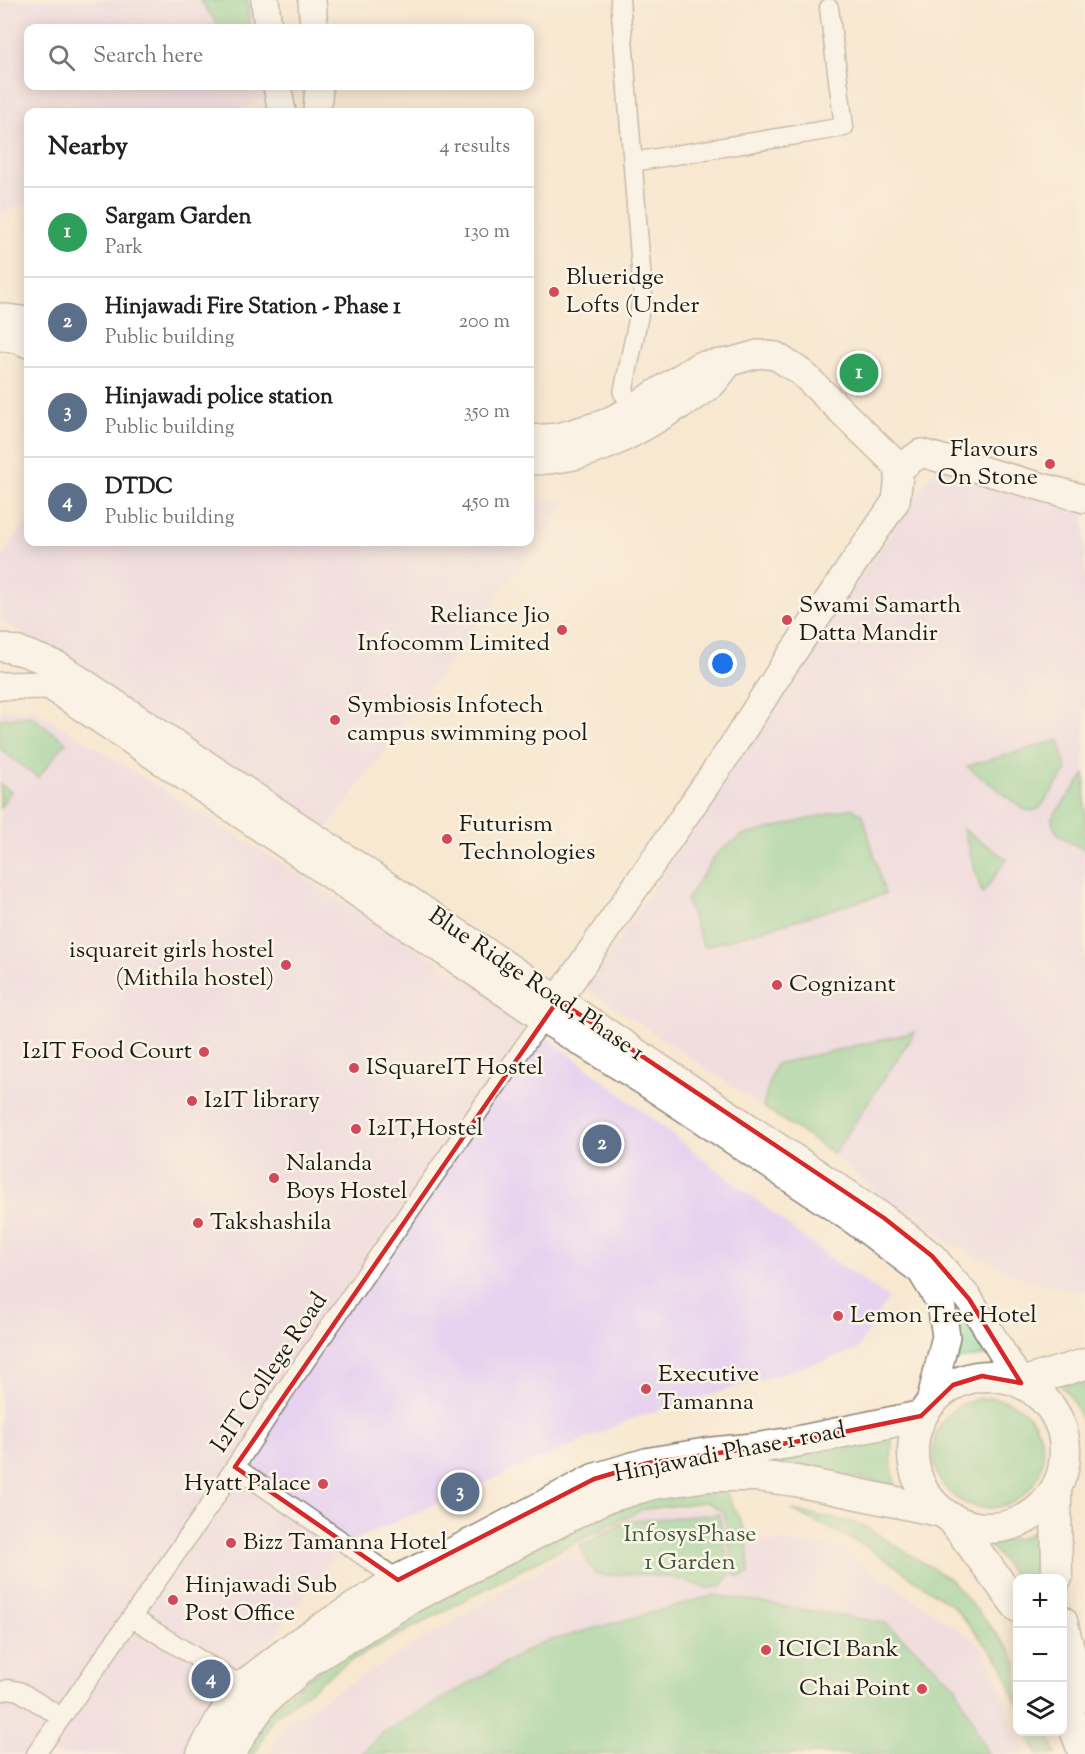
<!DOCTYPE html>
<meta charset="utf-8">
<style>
body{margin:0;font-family:"Sorts Mill Goudy",serif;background:#f2f2f2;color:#202124}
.controls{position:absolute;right:18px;bottom:18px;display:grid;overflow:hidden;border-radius:12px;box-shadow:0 3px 15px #0003}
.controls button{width:54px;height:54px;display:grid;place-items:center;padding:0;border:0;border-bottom:2px solid #e0e0e0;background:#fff;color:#202124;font:30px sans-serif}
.you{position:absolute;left:723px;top:664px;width:21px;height:21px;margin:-15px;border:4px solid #fff;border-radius:50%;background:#1a73e8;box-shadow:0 0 0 9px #1a73e833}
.badge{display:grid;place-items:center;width:39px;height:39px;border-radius:50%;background:#d1495b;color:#fff;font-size:20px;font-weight:700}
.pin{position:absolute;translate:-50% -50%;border:3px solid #fff;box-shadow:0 2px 6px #0006}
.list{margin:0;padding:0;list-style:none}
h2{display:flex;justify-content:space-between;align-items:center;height:78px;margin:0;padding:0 24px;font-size:26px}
h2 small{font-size:20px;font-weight:400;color:#757577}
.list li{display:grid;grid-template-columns:39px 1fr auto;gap:18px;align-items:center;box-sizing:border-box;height:90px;padding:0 24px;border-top:2px solid #e0e0e0}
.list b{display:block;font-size:22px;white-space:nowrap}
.list p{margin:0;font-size:20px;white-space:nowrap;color:#757577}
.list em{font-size:20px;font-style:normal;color:#757577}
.icon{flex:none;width:33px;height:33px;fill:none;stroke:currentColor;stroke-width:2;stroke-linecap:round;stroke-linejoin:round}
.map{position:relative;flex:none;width:1085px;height:1754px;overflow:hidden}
.search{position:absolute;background:#fff;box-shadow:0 3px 15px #0003;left:24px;top:24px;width:510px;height:66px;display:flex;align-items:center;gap:15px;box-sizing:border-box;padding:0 21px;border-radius:12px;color:#757577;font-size:22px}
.panel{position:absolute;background:#fff;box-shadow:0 3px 15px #0003;left:24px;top:108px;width:510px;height:438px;border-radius:12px}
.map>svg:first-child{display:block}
.built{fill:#e7d2ef}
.green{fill:#7acd8f;stroke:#4b7456;stroke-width:1.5}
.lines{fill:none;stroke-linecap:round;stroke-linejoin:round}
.street-casing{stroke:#8a8276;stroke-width:21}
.secondary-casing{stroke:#8a8276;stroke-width:30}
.primary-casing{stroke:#8a8276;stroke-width:33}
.street{stroke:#fff;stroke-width:18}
.secondary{stroke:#fff;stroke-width:27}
.primary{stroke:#fff;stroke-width:30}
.marked{fill:none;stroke:#d62828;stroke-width:4.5;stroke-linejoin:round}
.poi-dot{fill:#d1495b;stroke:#fcf5e5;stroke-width:2}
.labels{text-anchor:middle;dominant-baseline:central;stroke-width:5;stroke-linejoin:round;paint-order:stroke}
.poi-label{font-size:24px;fill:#1c1c1c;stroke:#fcf5e5;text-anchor:start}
.street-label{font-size:24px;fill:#1c1c1c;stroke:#fcf5e5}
.park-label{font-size:24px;fill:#3d5a44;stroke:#fcf5e5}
</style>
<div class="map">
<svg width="1085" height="1754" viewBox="0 0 1085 1754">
<rect width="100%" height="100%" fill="#fcf5e5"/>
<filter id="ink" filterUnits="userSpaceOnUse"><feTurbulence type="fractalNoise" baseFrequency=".0167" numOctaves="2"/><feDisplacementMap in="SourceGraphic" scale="12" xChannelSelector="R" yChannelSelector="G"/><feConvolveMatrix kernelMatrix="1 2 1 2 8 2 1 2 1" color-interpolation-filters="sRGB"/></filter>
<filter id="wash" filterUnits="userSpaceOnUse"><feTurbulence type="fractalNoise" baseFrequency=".008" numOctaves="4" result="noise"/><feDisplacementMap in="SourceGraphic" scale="24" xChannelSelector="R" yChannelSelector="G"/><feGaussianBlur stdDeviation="1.35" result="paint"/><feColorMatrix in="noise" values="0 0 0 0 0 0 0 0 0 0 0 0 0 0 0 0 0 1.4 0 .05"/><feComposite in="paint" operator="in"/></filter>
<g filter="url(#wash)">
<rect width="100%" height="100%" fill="#f8e8d1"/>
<g class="built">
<path d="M 0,0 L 255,0 L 258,28 L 28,28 L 28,86 L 265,86 L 266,96 L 237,112 L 28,112 L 28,202 L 0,214 Z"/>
<path d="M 938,464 L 1085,506 L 1085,1291 L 1063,1288 L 1029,1281 L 972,1255 L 915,1222 L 878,1193 L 833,1154 L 587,988 L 789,682 Z"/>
<path d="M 530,499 L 568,501 L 324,833 L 246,783 L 0,619 L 0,559 L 28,518 L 28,542 L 530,542 Z"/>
<path d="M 34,709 L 503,1002 L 822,1252 L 888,1298 L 856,1351 L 636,1417 L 343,1545 L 208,1724 L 191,1754 L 0,1754 L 0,710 Z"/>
<path d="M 720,1506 L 739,1538 L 838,1548 L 984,1647 L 1025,1754 L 269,1754 L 286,1722 L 608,1528 L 640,1512 Z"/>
</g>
<g class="green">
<path d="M 200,0 L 248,0 L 249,28 L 220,28 Z"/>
<path d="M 31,716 L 66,742 L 38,778 L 0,749 L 0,719 Z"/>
<path d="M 1059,740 L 1067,770 L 1040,808 L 1032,811 L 1025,810 L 967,766 Z"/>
<path d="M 1085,774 L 1085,850 C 1071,842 1051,836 1052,818 Z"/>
<path d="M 0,784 L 11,791 L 0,808 Z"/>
<path d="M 851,808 L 863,815 L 885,894 L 704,947 L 686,900 L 717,853 L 741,836 Z"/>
<path d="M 963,829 L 1007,859 L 982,894 Z"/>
<path d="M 915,1032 L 834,1154 L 763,1107 L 771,1076 L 776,1064 Z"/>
<path d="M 957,1303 L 989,1355 L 952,1361 Z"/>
<path d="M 1085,1377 L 1085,1426 L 1070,1396 L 1058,1382 Z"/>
<circle cx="988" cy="1453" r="55"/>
<path d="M 893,1430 L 891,1459 L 895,1485 L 776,1464 Z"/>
<path d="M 723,1485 L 747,1535 L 749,1573 L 741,1578 L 734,1575 L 724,1512 L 706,1502 L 641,1510 L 536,1562 L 348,1662 L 273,1718 L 255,1754 L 241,1754 L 261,1716 L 351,1644 L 618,1502 Z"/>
<path d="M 792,1510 L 860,1524 L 950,1579 L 1011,1651 L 1017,1664 L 1017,1705 L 1002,1664 L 954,1607 L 866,1546 Z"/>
<path d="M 719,1514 L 730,1575 L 721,1587 L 706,1588 L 678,1579 L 649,1575 L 626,1574 L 605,1576 L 594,1573 L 580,1546 L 627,1521 Z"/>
<path d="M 1040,1528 L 1045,1528 L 1046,1578 L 1017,1579 L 988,1543 L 1021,1538 Z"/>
<path d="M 714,1595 L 886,1623 L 955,1685 L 988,1754 L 362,1754 L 379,1735 L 538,1644 Z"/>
<path d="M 1028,1732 L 1048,1732 L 1056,1754 L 1037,1754 Z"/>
</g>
</g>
<g filter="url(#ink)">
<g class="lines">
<g class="street-casing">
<g id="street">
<path d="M 620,0 L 643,295 L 623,393 L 640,414"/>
<path d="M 633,162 L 844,127 L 829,8"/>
<path d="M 235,1467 L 398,1580"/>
<path d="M 131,1617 L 250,1691"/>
<path d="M 0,1692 L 8,1689 L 19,1691 L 61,1717"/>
<path d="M 36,1754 L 210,1505 L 286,1389 L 529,1039 L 544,1019"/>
</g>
</g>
<g class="secondary-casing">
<g id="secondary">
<path d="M 265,0 L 268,28"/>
<path d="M 312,0 L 314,28"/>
<path d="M 277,86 L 282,112"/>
<path d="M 317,112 L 319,86"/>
<path d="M 0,317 L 28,321"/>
<path d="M 0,337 L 20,340 L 28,344"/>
<path d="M 530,439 L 559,437 L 603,424 L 625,413 L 699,366 L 730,362 L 758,354 L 776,356 L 802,373 L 900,468"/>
<path d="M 530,461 C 587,460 622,441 670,411 C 683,403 701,395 712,384 C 718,377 724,369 730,362"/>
<path d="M 0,647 L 23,652 L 59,666 L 884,1218 L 932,1256 L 969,1299 L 1021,1383"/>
<path d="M 0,686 L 49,685 L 544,1019 L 645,1082 L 856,1222 L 921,1271 L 941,1304 L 946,1336 L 930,1403"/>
<path d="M 548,1014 L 730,750 L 785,664 L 896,501 L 900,468 L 921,453 L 1085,499"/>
</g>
</g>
<g class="primary-casing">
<g id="primary">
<circle cx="989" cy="1452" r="76"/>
<path d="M 1021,1383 L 1085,1364"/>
<path d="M 1056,1489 L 1057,1578"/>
<path d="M 952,1519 L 1018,1607"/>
<path d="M 1062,1621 L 1071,1657 L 1085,1696"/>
<path d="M 1062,1693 L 1084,1754"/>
<path d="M 202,1754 L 221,1719 L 243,1686 L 296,1645 L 398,1580 L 479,1540 L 594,1479 L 648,1463 L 708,1453 L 758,1448 L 795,1442 L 921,1416"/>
<path d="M 230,1754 L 243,1731 L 264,1701 L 309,1661 L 411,1598 L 603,1499 L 653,1484 L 709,1476 L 756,1476 L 796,1481 L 939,1511"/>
</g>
</g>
<use href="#street" class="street"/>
<use href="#secondary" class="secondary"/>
<use href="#primary" class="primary"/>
</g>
</g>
<path d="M0 0H1085V1754H0ZM 558,1000 L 884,1218 L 932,1256 L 969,1299 L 1021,1383 L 982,1376 L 953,1385 L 921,1416 L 795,1442 L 648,1463 L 594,1479 L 398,1580 L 235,1467 Z" fill="#f8e8d1" fill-opacity=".55" fill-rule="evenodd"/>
<path class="marked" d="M 558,1000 L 884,1218 L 932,1256 L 969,1299 L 1021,1383 L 982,1376 L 953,1385 L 921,1416 L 795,1442 L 648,1463 L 594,1479 L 398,1580 L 235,1467 Z"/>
<g class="poi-dot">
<circle cx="554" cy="292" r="6"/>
<circle cx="1050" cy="464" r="6"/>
<circle cx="787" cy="620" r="6"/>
<circle cx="562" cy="630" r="6"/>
<circle cx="335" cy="720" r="6"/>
<circle cx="447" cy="839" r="6"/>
<circle cx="286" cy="965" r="6"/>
<circle cx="777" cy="985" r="6"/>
<circle cx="204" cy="1052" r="6"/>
<circle cx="354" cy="1068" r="6"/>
<circle cx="192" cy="1101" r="6"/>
<circle cx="356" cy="1129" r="6"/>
<circle cx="274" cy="1178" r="6"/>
<circle cx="198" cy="1223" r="6"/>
<circle cx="838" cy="1316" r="6"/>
<circle cx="646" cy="1389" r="6"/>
<circle cx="323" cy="1484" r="6"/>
<circle cx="231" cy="1543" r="6"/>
<circle cx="173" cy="1600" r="6"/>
<circle cx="766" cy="1650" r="6"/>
<circle cx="922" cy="1689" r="6"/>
</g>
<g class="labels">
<g class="poi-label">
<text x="566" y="278">Blueridge<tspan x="566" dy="28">Lofts (Under</tspan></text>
<text x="1038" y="450" text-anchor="end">Flavours<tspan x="1038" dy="28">On Stone</tspan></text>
<text x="799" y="606">Swami Samarth<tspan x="799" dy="28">Datta Mandir</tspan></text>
<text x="550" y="616" text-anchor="end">Reliance Jio<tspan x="550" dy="28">Infocomm Limited</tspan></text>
<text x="347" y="706">Symbiosis Infotech<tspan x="347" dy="28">campus swimming pool</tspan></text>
<text x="459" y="825">Futurism<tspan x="459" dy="28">Technologies</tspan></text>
<text x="274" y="951" text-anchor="end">isquareit girls hostel<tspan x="274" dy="28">(Mithila hostel)</tspan></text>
<text x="789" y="985">Cognizant</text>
<text x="192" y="1052" text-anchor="end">I2IT Food Court</text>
<text x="366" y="1068">ISquareIT Hostel</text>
<text x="204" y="1101">I2IT library</text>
<text x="368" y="1129">I2IT,Hostel</text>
<text x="286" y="1164">Nalanda<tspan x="286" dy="28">Boys Hostel</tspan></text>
<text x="210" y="1223">Takshashila</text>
<text x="850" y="1316">Lemon Tree Hotel</text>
<text x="658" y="1375">Executive<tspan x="658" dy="28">Tamanna</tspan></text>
<text x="311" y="1484" text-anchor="end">Hyatt Palace</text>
<text x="243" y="1543">Bizz Tamanna Hotel</text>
<text x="185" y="1586">Hinjawadi Sub<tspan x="185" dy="28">Post Office</tspan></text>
<text x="778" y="1650">ICICI Bank</text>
<text x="910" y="1689" text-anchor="end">Chai Point</text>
</g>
<g class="street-label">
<text transform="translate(536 985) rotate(34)">Blue Ridge Road, Phase 1</text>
<text transform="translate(270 1373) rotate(-56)">I2IT College Road</text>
<text transform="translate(730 1453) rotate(-11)">Hinjawadi Phase 1 road</text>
</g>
<g class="park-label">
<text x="690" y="1535">InfosysPhase<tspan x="690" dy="28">1 Garden</tspan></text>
</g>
</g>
</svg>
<div class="controls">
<button>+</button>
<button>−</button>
<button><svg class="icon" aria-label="layers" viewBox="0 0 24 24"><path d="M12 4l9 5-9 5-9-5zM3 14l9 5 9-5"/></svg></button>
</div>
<div class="you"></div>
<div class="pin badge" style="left:859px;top:373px;background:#2e9e5b">1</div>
<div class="pin badge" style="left:602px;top:1144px;background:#5c6f8a">2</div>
<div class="pin badge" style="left:460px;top:1492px;background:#5c6f8a">3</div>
<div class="pin badge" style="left:211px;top:1679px;background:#5c6f8a">4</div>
<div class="search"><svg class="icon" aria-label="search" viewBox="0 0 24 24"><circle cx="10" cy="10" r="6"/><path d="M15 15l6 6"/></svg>Search here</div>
<section class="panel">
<h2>Nearby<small>4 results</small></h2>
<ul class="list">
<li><span class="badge" style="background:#2e9e5b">1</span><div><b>Sargam Garden</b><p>Park</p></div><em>130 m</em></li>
<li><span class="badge" style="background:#5c6f8a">2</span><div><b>Hinjawadi Fire Station - Phase 1</b><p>Public building</p></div><em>200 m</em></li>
<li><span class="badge" style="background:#5c6f8a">3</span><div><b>Hinjawadi police station</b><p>Public building</p></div><em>350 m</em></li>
<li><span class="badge" style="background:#5c6f8a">4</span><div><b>DTDC</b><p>Public building</p></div><em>450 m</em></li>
</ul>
</section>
</div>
